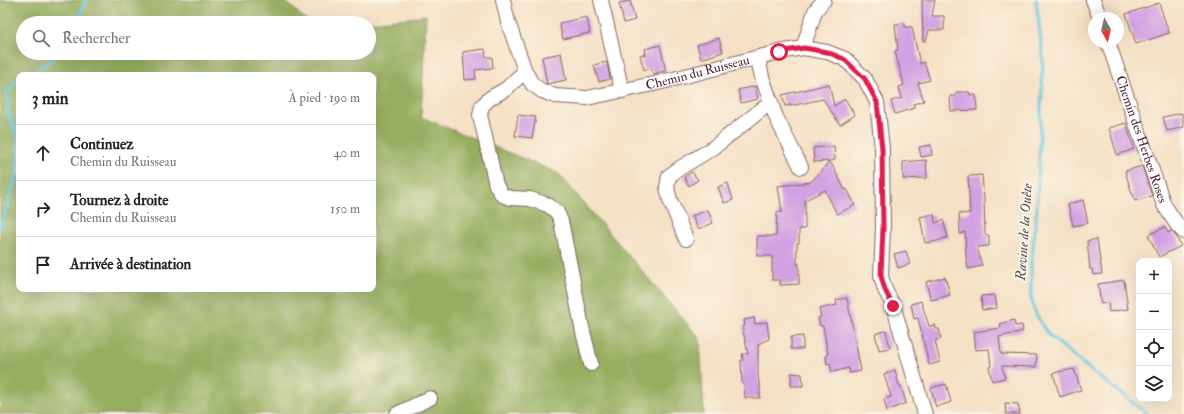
<!DOCTYPE html>
<html lang="fr">
<meta charset="utf-8">
<style>
body{margin:0;font-family:"IM FELL Double Pica",serif;background:#f2f2f2;color:#222}
.controls{position:absolute;right:12px;bottom:12px;display:grid;overflow:hidden;border-radius:8px;box-shadow:0 4px 16px #0002}
.controls button{width:36px;height:36px;display:grid;place-items:center;padding:0;border:0;border-bottom:1px solid #e0e0e0;background:#fff;color:#222;font:20px sans-serif}
.compass{position:absolute;left:1088px;top:12px;width:36px;height:36px;border-radius:50%;background:#fff;box-shadow:0 4px 16px #0002;rotate:172deg}
.stop{position:absolute;width:12px;height:12px;margin:-9px;border:3px solid #e11d48;border-radius:50%;background:#fff}
.stop.end{background:#e11d48;border-color:#fff;box-shadow:0 1px 4px #0008}
.list{margin:0;padding:0;list-style:none}
h2{display:flex;justify-content:space-between;align-items:center;height:52px;margin:0;padding:0 16px;font-size:17px}
h2 small{font-size:13px;font-weight:400;color:#767676}
.list li{display:grid;grid-template-columns:26px 1fr auto;gap:12px;align-items:center;box-sizing:border-box;height:56px;padding:0 16px;border-top:1px solid #e0e0e0}
.list b{display:block;font-size:15px;white-space:nowrap}
.list p{margin:0;font-size:13px;white-space:nowrap;color:#767676}
.list em{font-size:13px;font-style:normal;color:#767676}
.icon{flex:none;width:22px;height:22px;fill:none;stroke:currentColor;stroke-width:2;stroke-linecap:round;stroke-linejoin:round}
.map{position:relative;flex:none;width:1184px;height:414px;overflow:hidden}
.search{position:absolute;background:#fff;box-shadow:0 4px 16px #0002;left:16px;top:16px;width:360px;height:44px;display:flex;align-items:center;gap:10px;box-sizing:border-box;padding:0 14px;border-radius:22px;color:#767676;font-size:15px}
.panel{position:absolute;background:#fff;box-shadow:0 4px 16px #0002;left:16px;top:72px;width:360px;height:220px;border-radius:8px}
.map>svg:first-child{display:block}
.forest{fill:#96ae60;stroke:#706646;fill-rule:evenodd}
.lines{fill:none;stroke-linecap:round;stroke-linejoin:round}
.stream{stroke:#61c6df;stroke-width:3.5}
.building{fill:#d1a1e2}
.minor-casing{stroke:#866361;stroke-width:16}
.minor{stroke:#fff;stroke-width:14}
.route{stroke:#e11d48;stroke-width:5}
.labels{text-anchor:middle;dominant-baseline:central;stroke-width:3.5;stroke-linejoin:round;paint-order:stroke}
.street-label{font-size:13px;fill:#4a1f2b;stroke:#fcf5e5}
.water-label{font-size:14px;font-style:italic;fill:#515161;stroke:#fcf5e5}
</style>
<div class="map">
<svg width="1184" height="414" viewBox="0 0 1184 414">
<rect width="100%" height="100%" fill="#fcf5e5"/>
<filter id="ink" filterUnits="userSpaceOnUse"><feTurbulence type="fractalNoise" baseFrequency=".025" numOctaves="2"/><feDisplacementMap in="SourceGraphic" scale="8" xChannelSelector="R" yChannelSelector="G"/><feConvolveMatrix kernelMatrix="1 2 1 2 8 2 1 2 1" color-interpolation-filters="sRGB"/></filter>
<filter id="wash" filterUnits="userSpaceOnUse"><feTurbulence type="fractalNoise" baseFrequency=".012" numOctaves="4" result="noise"/><feDisplacementMap in="SourceGraphic" scale="16" xChannelSelector="R" yChannelSelector="G"/><feGaussianBlur stdDeviation="0.9" result="paint"/><feColorMatrix in="noise" values="0 0 0 0 0 0 0 0 0 0 0 0 0 0 0 0 0 1.4 0 .05"/><feComposite in="paint" operator="in"/></filter>
<g filter="url(#wash)">
<rect width="100%" height="100%" fill="#f4e0c4"/>
<path class="forest" d="M 0,0 L 284,0 L 309,23 L 23,23 L 23,53 L 369,53 L 369,23 L 360,23 L 410,18 L 426,15 L 421,117 L 558,173 L 700,339 L 704,414 L 0,414 ZM 19,75 L 373,75 L 373,289 L 19,289 Z"/>
<g class="lines">
<g class="stream">
<path d="M 1036,0 L 1043,59 L 1037,208 L 1031,264 L 1031,298 L 1034,310 L 1043,327 L 1050,336 L 1094,373 L 1148,414"/>
<path d="M 77,23 L 86,0"/>
<path d="M 30,75 L 50,61 L 58,53"/>
<path d="M 0,228 L 18,171 L 18,137 L 8,111 L 7,93 L 14,83 L 19,80"/>
</g>
</g>
<g id="blocks">
<g class="building">
<path d="M 922,0 L 935,0 L 932,16 L 944,16 L 944,30 L 929,30 L 926,41 L 923,41 Z"/>
<path d="M 630,1 L 635,20 L 624,23 L 619,3 Z"/>
<path d="M 1159,3 L 1169,33 L 1136,44 L 1126,14 Z"/>
<path d="M 587,17 L 590,33 L 563,39 L 559,23 Z"/>
<path d="M 905,23 L 905,27 L 912,27 L 920,64 L 924,62 L 930,80 L 918,83 L 924,101 L 913,104 L 915,108 L 895,114 L 891,101 L 902,98 L 899,87 L 904,85 L 895,51 L 898,50 L 895,24 Z"/>
<path d="M 719,38 L 723,52 L 701,59 L 697,45 Z"/>
<path d="M 660,45 L 666,71 L 653,74 L 651,68 L 644,70 L 640,55 L 646,54 L 645,49 Z"/>
<path d="M 485,49 L 486,57 L 492,57 L 493,68 L 475,70 L 476,79 L 465,80 L 463,52 Z"/>
<path d="M 561,53 L 566,80 L 547,84 L 542,57 Z"/>
<path d="M 607,62 L 610,79 L 599,82 L 594,65 Z"/>
<path d="M 829,84 L 834,106 L 845,99 L 855,115 L 840,125 L 823,99 L 790,106 L 790,105 L 785,106 L 782,95 Z"/>
<path d="M 755,86 L 758,99 L 741,103 L 738,90 Z"/>
<path d="M 956,92 L 969,92 L 970,95 L 976,95 L 977,110 L 951,111 L 950,96 L 956,96 Z"/>
<path d="M 1182,113 L 1184,127 L 1167,131 L 1163,117 Z"/>
<path d="M 518,115 L 536,117 L 532,138 L 515,136 Z"/>
<path d="M 1126,123 L 1134,149 L 1117,155 L 1109,128 Z"/>
<path d="M 931,145 L 932,155 L 921,157 L 919,147 Z"/>
<path d="M 834,146 L 835,160 L 830,161 L 845,190 L 847,189 L 855,205 L 837,214 L 825,190 L 805,200 L 805,229 L 799,229 L 799,243 L 797,243 L 797,264 L 799,264 L 799,284 L 780,285 L 780,280 L 772,280 L 772,256 L 757,256 L 757,236 L 776,236 L 777,212 L 782,212 L 778,186 L 811,182 L 830,161 L 814,162 L 813,148 Z"/>
<path d="M 926,160 L 927,178 L 903,179 L 903,162 Z"/>
<path d="M 1142,166 L 1152,196 L 1135,201 L 1133,194 L 1132,194 L 1125,171 Z"/>
<path d="M 692,172 L 698,180 L 689,186 L 684,177 Z"/>
<path d="M 982,175 L 984,199 L 985,235 L 989,235 L 989,246 L 977,247 L 982,266 L 968,269 L 966,257 L 965,232 L 960,234 L 959,214 L 970,213 L 968,176 Z"/>
<path d="M 728,183 L 733,200 L 724,203 L 718,187 Z"/>
<path d="M 1083,200 L 1088,223 L 1073,226 L 1068,204 Z"/>
<path d="M 708,210 L 713,223 L 698,229 L 692,216 Z"/>
<path d="M 934,214 L 935,223 L 943,220 L 948,237 L 937,241 L 925,243 L 920,217 Z"/>
<path d="M 1165,227 L 1168,233 L 1171,231 L 1176,236 L 1181,246 L 1159,257 L 1148,235 Z"/>
<path d="M 1097,239 L 1102,274 L 1093,275 L 1092,269 L 1090,269 L 1087,241 Z"/>
<path d="M 906,251 L 910,264 L 898,268 L 894,254 Z"/>
<path d="M 945,277 L 950,295 L 931,300 L 926,282 Z"/>
<path d="M 1124,280 L 1128,309 L 1109,312 L 1108,302 L 1101,304 L 1098,284 Z"/>
<path d="M 995,295 L 997,308 L 982,310 L 981,296 Z"/>
<path d="M 847,298 L 861,371 L 850,373 L 849,368 L 832,372 L 830,363 L 827,364 L 826,356 L 828,355 L 823,326 L 820,326 L 818,318 L 821,317 L 819,309 L 837,305 L 836,300 Z"/>
<path d="M 921,301 L 929,326 L 935,325 L 936,329 L 939,329 L 941,339 L 935,341 L 940,362 L 929,365 L 918,318 L 914,319 L 911,304 Z"/>
<path d="M 754,318 L 755,324 L 767,322 L 769,339 L 758,344 L 758,376 L 759,384 L 760,384 L 760,398 L 745,398 L 744,384 L 742,384 L 741,360 L 743,360 L 742,354 L 748,354 L 742,326 L 745,326 L 744,320 Z"/>
<path d="M 1014,320 L 1015,326 L 1022,325 L 1023,331 L 999,337 L 1001,354 L 1037,355 L 1036,367 L 1002,366 L 1005,378 L 992,381 L 989,367 L 991,366 L 989,349 L 976,350 L 974,332 L 1001,328 L 1000,324 Z"/>
<path d="M 884,331 L 886,331 L 890,348 L 879,350 L 875,334 Z"/>
<path d="M 803,336 L 803,349 L 791,349 L 791,337 Z"/>
<path d="M 1074,369 L 1081,390 L 1060,397 L 1053,373 Z"/>
<path d="M 895,370 L 899,386 L 901,386 L 906,403 L 887,411 L 884,399 L 891,397 L 884,374 Z"/>
<path d="M 791,373 L 802,374 L 803,386 L 791,386 Z"/>
<path d="M 946,384 L 951,402 L 936,407 L 931,388 Z"/>
<path d="M 1005,403 L 1018,404 L 1020,414 L 1006,414 Z"/>
</g>
</g>
</g>
<g filter="url(#ink)">
<use href="#blocks" fill-opacity="0" stroke="#866361" stroke-width="1"/>
<g class="lines">
<g class="minor-casing">
<g id="minor">
<path id="s1" d="M 503,0 L 508,22 L 525,71 L 532,84 L 542,91 L 555,96 L 587,98 L 658,83 L 779,52 L 803,48 L 827,52 L 845,59 L 865,79 L 877,102 L 882,149 L 883,227 L 881,276 L 885,290 L 893,305 L 925,414"/>
<path d="M 601,0 L 622,91"/>
<path d="M 1093,0 L 1100,18"/>
<path id="s2" d="M 1108,42 L 1164,205 L 1178,226 L 1184,232"/>
<path d="M 803,48 L 815,11 L 824,0"/>
<path d="M 758,58 L 762,77 L 776,117 L 801,167"/>
<path d="M 525,71 L 506,89 L 490,98 L 482,106 L 480,115 L 496,185 L 502,195 L 510,198 L 530,199 L 548,205 L 557,212 L 561,221 L 583,332 L 591,364"/>
<path d="M 686,239 L 670,200 L 667,187 L 669,176 L 680,168 L 713,148 L 771,102"/>
<path d="M 397,414 L 430,398"/>
</g>
</g>
<use href="#minor" class="minor"/>
</g>
</g>
<g class="lines" filter="url(#ink)">
<path class="route" d="M 779,52 L 804,48 L 827,52 L 844,59 L 865,79 L 877,102 L 882,149 L 883,228 L 881,276 L 885,290 L 893,306"/>
</g>
<g class="labels">
<g class="street-label">
<text stroke="none"><textPath href="#s1" startOffset="261">Chemin du Ruisseau</textPath></text>
<text stroke="none"><textPath href="#s2" startOffset="103">Chemin des Herbes Roses</textPath></text>
</g>
<g class="water-label">
<text transform="translate(1024 232) rotate(-86)">Ravine de la Ouête</text>
</g>
</g>
</svg>
<div class="controls">
<button>+</button>
<button>−</button>
<button><svg class="icon" aria-label="locate" viewBox="0 0 24 24"><circle cx="12" cy="12" r="6"/><path d="M12 2v4M12 18v4M2 12h4M18 12h4"/></svg></button>
<button><svg class="icon" aria-label="layers" viewBox="0 0 24 24"><path d="M12 4l9 5-9 5-9-5zM3 14l9 5 9-5"/></svg></button>
</div>
<svg class="compass" viewBox="-18 -18 36 36"><path d="M0-13l5 13h-10z" fill="#e53935"/><path d="M0 13l5-13h-10z" fill="#767676"/></svg>
<div class="stop" style="left:779px;top:52px"></div>
<div class="stop end" style="left:893px;top:306px"></div>
<div class="search"><svg class="icon" aria-label="search" viewBox="0 0 24 24"><circle cx="10" cy="10" r="6"/><path d="M15 15l6 6"/></svg>Rechercher</div>
<section class="panel">
<h2>3 min<small>À pied · 190 m</small></h2>
<ul class="list">
<li><svg class="icon" aria-label="ahead" viewBox="0 0 24 24"><path d="M12 20V5M6 11l6-6 6 6"/></svg><div><b>Continuez</b><p>Chemin du Ruisseau</p></div><em>40 m</em></li>
<li><svg class="icon" aria-label="right" viewBox="0 0 24 24"><path d="M7 20v-9h11M14 6l5 5-5 5"/></svg><div><b>Tournez à droite</b><p>Chemin du Ruisseau</p></div><em>150 m</em></li>
<li><svg class="icon" aria-label="arrive" viewBox="0 0 24 24"><path d="M6 21V4h12l-3 4 3 4H6"/></svg><div><b>Arrivée à destination</b></div></li>
</ul>
</section>
</div>
